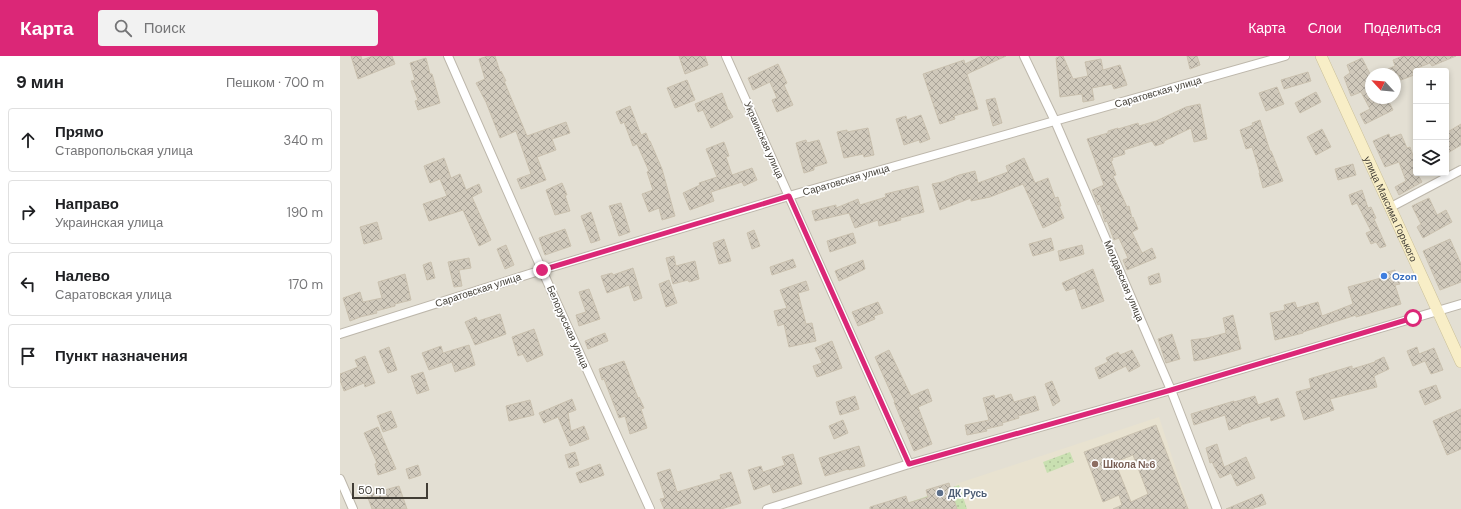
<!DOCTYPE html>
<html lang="ru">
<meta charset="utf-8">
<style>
body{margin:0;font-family:"DM Sans",sans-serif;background:#f2f2f2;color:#202124}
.controls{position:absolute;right:12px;top:12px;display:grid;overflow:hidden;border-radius:4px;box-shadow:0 2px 6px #0003}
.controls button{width:36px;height:36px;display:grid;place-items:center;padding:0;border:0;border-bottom:1px solid #e0e0e0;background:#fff;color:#202124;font:20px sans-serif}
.compass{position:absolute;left:1025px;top:12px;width:36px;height:36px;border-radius:50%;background:#fff;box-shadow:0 2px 6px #0003;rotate:296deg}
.scale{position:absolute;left:12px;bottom:10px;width:76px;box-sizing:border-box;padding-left:4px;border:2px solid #413d35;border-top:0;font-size:11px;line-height:14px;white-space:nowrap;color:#413d35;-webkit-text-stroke:3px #fff;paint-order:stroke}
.stop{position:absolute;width:12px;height:12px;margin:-9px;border:3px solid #db2777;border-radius:50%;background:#fff}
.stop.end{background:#db2777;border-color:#fff;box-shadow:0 1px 4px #0008}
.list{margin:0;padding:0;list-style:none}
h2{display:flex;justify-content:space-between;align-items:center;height:52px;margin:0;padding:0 16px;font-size:17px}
h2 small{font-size:13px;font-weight:400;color:#757577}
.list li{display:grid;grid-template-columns:26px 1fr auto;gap:12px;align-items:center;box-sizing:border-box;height:64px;margin:0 8px 8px;padding:0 8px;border:1px solid #e0e0e0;border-radius:4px}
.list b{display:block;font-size:15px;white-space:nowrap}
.list p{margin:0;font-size:13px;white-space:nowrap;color:#757577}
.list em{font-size:13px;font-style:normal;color:#757577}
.icon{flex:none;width:22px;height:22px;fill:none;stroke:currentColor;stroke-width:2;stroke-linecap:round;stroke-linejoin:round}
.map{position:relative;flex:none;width:1121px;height:453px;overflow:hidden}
header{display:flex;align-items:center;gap:24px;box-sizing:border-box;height:56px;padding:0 20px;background:#db2777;color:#fff}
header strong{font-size:19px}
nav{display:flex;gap:22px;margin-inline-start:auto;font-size:14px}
.search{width:280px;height:36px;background:#f2f2f2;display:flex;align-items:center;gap:10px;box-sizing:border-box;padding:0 14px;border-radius:4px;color:#757577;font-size:15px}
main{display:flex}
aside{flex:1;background:#fff}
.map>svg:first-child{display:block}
.residential{fill:#e3dfd3;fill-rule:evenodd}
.education{fill:#e8e2d0}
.green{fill:url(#green-dots)}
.building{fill:url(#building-cross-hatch);stroke:#cac1af;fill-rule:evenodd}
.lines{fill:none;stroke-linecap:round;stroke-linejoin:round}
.street-casing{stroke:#bdb7ab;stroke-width:10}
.secondary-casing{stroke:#cbc099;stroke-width:12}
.street{stroke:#fff;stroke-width:8}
.secondary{stroke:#f8eec7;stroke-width:11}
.route{stroke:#db2777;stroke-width:5}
.shop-dot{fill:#3f7fe0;stroke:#fff;stroke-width:1.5}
.education-dot{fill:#8d6e63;stroke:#fff;stroke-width:1.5}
.service-dot{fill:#5c6f8a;stroke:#fff;stroke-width:1.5}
.labels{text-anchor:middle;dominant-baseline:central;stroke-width:3.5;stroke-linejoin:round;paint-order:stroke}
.street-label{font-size:10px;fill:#413d35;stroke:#fff}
.shop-label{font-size:10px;font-weight:bold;fill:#366cbe;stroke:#fff;text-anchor:start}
.education-label{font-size:10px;font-weight:bold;fill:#785e54;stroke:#fff;text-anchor:start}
.service-label{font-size:10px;font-weight:bold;fill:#4e5e75;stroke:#fff;text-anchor:start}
</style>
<header>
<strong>Карта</strong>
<div class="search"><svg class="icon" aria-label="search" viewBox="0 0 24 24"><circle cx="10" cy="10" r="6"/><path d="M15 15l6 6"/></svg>Поиск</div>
<nav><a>Карта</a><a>Слои</a><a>Поделиться</a></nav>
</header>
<main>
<aside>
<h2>9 мин<small>Пешком · 700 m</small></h2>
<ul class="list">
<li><svg class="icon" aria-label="ahead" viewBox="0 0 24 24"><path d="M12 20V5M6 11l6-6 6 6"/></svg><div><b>Прямо</b><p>Ставропольская улица</p></div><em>340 m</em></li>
<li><svg class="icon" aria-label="right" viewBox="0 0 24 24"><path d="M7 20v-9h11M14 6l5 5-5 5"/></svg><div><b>Направо</b><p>Украинская улица</p></div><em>190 m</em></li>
<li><svg class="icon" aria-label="left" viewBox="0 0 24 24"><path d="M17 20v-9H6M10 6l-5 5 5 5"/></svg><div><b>Налево</b><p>Саратовская улица</p></div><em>170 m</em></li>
<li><svg class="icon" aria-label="arrive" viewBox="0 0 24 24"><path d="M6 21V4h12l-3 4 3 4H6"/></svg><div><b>Пункт назначения</b></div></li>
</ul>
</aside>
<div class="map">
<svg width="1121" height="453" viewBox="0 0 1121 453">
<defs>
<pattern id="green-dots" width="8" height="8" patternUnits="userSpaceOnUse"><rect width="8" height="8" fill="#c9e0b1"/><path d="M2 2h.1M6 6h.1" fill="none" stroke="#aec199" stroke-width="1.8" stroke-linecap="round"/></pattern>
<pattern id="building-cross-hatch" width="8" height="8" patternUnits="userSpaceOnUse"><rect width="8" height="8" fill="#d0c9bb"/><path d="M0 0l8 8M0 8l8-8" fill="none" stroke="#aaa499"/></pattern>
</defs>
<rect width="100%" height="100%" fill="#f0ede4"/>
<path class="residential" d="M 0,0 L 1121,0 L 1121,453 L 0,453 ZM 1076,15 L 1106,15 L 1106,117 L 1076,117 ZM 1031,18 L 1055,18 L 1055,42 L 1031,42 Z"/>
<path class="education" d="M 819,361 L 849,453 L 624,453 L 616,428 Z"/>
<g class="green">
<path d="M 730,396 L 734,406 L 707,417 L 703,406 Z"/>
<path d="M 619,429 L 627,453 L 550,453 Z"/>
</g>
<g class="building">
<path d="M 11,0 L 21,0 L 22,4 L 33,0 L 52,0 L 55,8 L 18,23 Z"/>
<path d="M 148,0 L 155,0 L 160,16 L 161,15 L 166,25 L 164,25 L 187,80 L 226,66 L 230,77 L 212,83 L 216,94 L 197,101 L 206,124 L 181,133 L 177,123 L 191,118 L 176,75 L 160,82 L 146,46 L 136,27 L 145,23 L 139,3 Z"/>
<path d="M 339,0 L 365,0 L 368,9 L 345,18 Z"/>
<path d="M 642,0 L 666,0 L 627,18 L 638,53 L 614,60 L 615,63 L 600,68 L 583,18 L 624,4 L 625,8 Z"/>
<path d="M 721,0 L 723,0 L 733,23 L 748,20 L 745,6 L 761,3 L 763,14 L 780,9 L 787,29 L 774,33 L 772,28 L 752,32 L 754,44 L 743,46 L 742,38 L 720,41 L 716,2 Z"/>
<path d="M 847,0 L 857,0 L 860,9 L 850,13 Z"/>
<path d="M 1063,0 L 1116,0 L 1092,10 L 1090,7 L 1072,14 L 1074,19 L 1061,24 L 1058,18 L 1036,18 L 1055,10 L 1053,4 Z"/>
<path d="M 86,2 L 90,18 L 92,18 L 94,25 L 100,47 L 78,54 L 75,45 L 78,44 L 71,25 L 75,24 L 70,7 Z"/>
<path d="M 1022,2 L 1031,20 L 1031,42 L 1047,42 L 1053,54 L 1025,68 L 1020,58 L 1030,53 L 1021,36 L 1011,40 L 1004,21 L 1010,17 L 1007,9 Z"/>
<path d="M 438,8 L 447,27 L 444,29 L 453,49 L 437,56 L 432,44 L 437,42 L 430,26 L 413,34 L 408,22 Z"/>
<path d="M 968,16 L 971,25 L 944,33 L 941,24 Z"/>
<path d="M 347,24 L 355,44 L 335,52 L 327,32 Z"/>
<path d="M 937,31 L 944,48 L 926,55 L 919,37 Z"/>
<path d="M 976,36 L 981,46 L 960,57 L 955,47 Z"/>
<path d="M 382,37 L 388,54 L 389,54 L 393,61 L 371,72 L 363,54 L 358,56 L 355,48 Z"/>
<path d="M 655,42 L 662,67 L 653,70 L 646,44 Z"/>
<path d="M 860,48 L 867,83 L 854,86 L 851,72 L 824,85 L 824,87 L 815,90 L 812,85 L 784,94 L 785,98 L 772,102 L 773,104 L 771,105 L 776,119 L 773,120 L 787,151 L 789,150 L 792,162 L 793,161 L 798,173 L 792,176 L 802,197 L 812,192 L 816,202 L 787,214 L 783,204 L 788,202 L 779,182 L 774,184 L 767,165 L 765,166 L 760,148 L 758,149 L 752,134 L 764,129 L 747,83 L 768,77 L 768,75 L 778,72 L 778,73 L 798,67 L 799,70 L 816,65 L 846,51 Z"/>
<path d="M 290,50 L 301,79 L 306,77 L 309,85 L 310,85 L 322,113 L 335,160 L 322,164 L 319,152 L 309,156 L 302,138 L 313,134 L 307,116 L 309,115 L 297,88 L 293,90 L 284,66 L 281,68 L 276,56 Z"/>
<path d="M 581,59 L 590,83 L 580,87 L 579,84 L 564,89 L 556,63 L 566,60 L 567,64 Z"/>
<path d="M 920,64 L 930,95 L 931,95 L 943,125 L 923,132 L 919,117 L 920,117 L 912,91 L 906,93 L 900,74 L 913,69 L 912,67 Z"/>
<path d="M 1121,68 L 1121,89 L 1106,98 L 1106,77 Z"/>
<path d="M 528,72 L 534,99 L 524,101 L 523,98 L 504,102 L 497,76 L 507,74 L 507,76 Z"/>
<path d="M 982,73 L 991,91 L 976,99 L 967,81 Z"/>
<path d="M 1049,78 L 1050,82 L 1061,78 L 1067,92 L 1070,91 L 1074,103 L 1076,102 L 1076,117 L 1077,117 L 1082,126 L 1059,139 L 1055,131 L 1066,125 L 1059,106 L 1045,111 L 1033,85 Z"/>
<path d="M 466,84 L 467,87 L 479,84 L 487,107 L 474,111 L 474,114 L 464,117 L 456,87 Z"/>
<path d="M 384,86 L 389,100 L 386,101 L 392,119 L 412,112 L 417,124 L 404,130 L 402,126 L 371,136 L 374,145 L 350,154 L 343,137 L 360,129 L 359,127 L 377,121 L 366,93 Z"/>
<path d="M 104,102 L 111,122 L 120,118 L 126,134 L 139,128 L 142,136 L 132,141 L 151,184 L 139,190 L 123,154 L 89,165 L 83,148 L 107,140 L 100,123 L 90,127 L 84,110 Z"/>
<path d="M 684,102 L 695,127 L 708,122 L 715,142 L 718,141 L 721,150 L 719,150 L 724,162 L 703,172 L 683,128 L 650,141 L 631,145 L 631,142 L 600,154 L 592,128 L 602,126 L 619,119 L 635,115 L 638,127 L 668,116 L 666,110 Z"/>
<path d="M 1013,108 L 1016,119 L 998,124 L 995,113 Z"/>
<path d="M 222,127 L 227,139 L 225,139 L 230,155 L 215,159 L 206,134 Z"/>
<path d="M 578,130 L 584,156 L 560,162 L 561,164 L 539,170 L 538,164 L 515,172 L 509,157 L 475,165 L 472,155 L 496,149 L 496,152 L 518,143 L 520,149 L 546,141 L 545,138 Z"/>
<path d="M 1022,134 L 1028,152 L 1031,151 L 1036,162 L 1034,163 L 1046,190 L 1040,192 L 1036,186 L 1031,188 L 1026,177 L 1031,175 L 1017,147 L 1012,149 L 1009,139 Z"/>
<path d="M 1089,142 L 1097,159 L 1106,154 L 1112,166 L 1083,182 L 1077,171 L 1081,168 L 1072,150 Z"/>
<path d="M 281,147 L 290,176 L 279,180 L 269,150 Z"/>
<path d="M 251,156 L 260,184 L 251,187 L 241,160 Z"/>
<path d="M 37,166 L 42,183 L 24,188 L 20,171 Z"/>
<path d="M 225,173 L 231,190 L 205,199 L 199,182 Z"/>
<path d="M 414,174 L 420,190 L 412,193 L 407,177 Z"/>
<path d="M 513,177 L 516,187 L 490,196 L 487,185 Z"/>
<path d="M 711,182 L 714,194 L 693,200 L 689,188 Z"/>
<path d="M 384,183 L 391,205 L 379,208 L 373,187 Z"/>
<path d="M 1110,183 L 1121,208 L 1121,226 L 1100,234 L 1083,195 Z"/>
<path d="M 166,189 L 174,209 L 165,213 L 157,193 Z"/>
<path d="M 742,189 L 744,198 L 720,205 L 718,195 Z"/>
<path d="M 334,200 L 336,210 L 355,205 L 359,223 L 349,226 L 348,224 L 333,228 L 326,202 Z"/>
<path d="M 129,202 L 131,212 L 119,214 L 122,230 L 114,231 L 108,206 Z"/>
<path d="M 453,203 L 456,211 L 432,219 L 430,211 Z"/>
<path d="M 523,204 L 525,213 L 499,225 L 495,215 Z"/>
<path d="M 91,206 L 95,222 L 87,224 L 83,209 Z"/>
<path d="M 293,212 L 302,242 L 294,245 L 289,229 L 267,237 L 261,220 L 272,217 L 273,219 Z"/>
<path d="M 753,213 L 764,245 L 742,253 L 735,232 L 726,235 L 722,227 Z"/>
<path d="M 1055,214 L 1060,228 L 1055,229 L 1061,248 L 1016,261 L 1016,259 L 963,276 L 963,277 L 935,284 L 930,257 L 945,254 L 944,249 L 955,246 L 957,252 L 978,246 L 982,260 L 1013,248 L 1008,231 L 1041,222 L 1040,218 Z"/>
<path d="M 819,217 L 821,226 L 810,229 L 808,221 Z"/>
<path d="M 65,218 L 71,244 L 55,248 L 55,250 L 36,255 L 37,257 L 20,261 L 10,265 L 3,242 L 20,236 L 23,246 L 42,242 L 38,226 Z"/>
<path d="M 329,224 L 337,247 L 326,251 L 319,228 Z"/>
<path d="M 466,225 L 469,234 L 458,237 L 466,268 L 472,267 L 476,285 L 449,291 L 444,268 L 438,270 L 434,255 L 447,252 L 440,234 Z"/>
<path d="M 249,233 L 260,263 L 239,270 L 236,259 L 246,256 L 239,236 Z"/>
<path d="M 538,246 L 543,257 L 534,260 L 535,263 L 518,270 L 512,256 Z"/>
<path d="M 160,258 L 166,278 L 135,289 L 125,266 L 136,261 L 138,265 Z"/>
<path d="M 893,259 L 901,293 L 865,303 L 854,305 L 851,284 L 867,282 L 886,277 L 883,262 Z"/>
<path d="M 194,273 L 203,299 L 187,306 L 183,298 L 178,300 L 172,281 Z"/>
<path d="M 265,277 L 268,285 L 248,293 L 245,285 Z"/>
<path d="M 832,278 L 840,303 L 826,307 L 818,283 Z"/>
<path d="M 492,285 L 502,312 L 477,321 L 473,310 L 482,307 L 475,292 Z"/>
<path d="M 129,289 L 135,309 L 115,316 L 112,306 L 89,314 L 82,297 L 101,290 L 103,297 Z"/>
<path d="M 49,291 L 57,314 L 48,317 L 39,295 Z"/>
<path d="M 1077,291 L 1079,298 L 1094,292 L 1103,314 L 1091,318 L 1085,305 L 1073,310 L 1067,295 Z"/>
<path d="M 549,294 L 571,340 L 588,333 L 592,345 L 578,351 L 592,388 L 574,395 L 554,346 L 555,346 L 535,301 Z"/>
<path d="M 792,294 L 800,310 L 789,316 L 786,310 L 759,323 L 755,312 L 768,306 L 766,302 L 778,296 L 780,299 Z"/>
<path d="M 25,300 L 35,327 L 25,331 L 24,327 L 4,335 L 0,324 L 0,318 L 18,311 L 15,304 Z"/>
<path d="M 1044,301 L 1049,313 L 1034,320 L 1037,331 L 990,343 L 994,354 L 964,364 L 956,336 L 971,332 L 969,323 L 1012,310 L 1012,313 L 1035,306 L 1035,305 Z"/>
<path d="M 284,305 L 298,342 L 299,341 L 304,352 L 301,353 L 307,372 L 290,378 L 285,360 L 279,362 L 264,323 L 262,324 L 259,313 Z"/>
<path d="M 83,316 L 89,334 L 77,338 L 71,320 Z"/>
<path d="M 712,325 L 720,345 L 713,350 L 705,328 Z"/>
<path d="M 1096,329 L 1101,342 L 1085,349 L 1079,335 Z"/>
<path d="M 671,338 L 674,346 L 695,340 L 699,354 L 678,360 L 679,362 L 662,367 L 663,369 L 646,373 L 647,375 L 627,379 L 625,369 L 649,364 L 643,342 L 654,339 L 655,343 Z"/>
<path d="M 515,340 L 519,353 L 500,359 L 496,346 Z"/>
<path d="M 915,340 L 918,349 L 938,342 L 945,360 L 931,365 L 930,360 L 901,369 L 901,370 L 889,374 L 885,359 L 854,369 L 851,358 L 894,345 L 894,346 Z"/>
<path d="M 232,343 L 236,354 L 228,357 L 231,375 L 244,370 L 249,383 L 230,390 L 218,361 L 204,367 L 199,357 Z"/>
<path d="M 190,344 L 194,359 L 169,365 L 166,350 Z"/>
<path d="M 1121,353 L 1121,393 L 1107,399 L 1093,365 Z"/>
<path d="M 51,355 L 57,371 L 43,376 L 37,360 Z"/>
<path d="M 503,364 L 508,377 L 494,383 L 489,370 Z"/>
<path d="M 816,369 L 848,453 L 773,453 L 782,449 L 779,439 L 763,446 L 744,396 ZM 793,399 L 808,438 L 791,446 L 775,406 Z"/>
<path d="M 38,371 L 56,413 L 38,419 L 35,408 L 37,407 L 24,377 Z"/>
<path d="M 877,388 L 884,411 L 906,401 L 915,422 L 897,430 L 891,417 L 880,422 L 872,406 L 870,407 L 866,392 Z"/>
<path d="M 519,390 L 525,410 L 509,414 L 508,413 L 485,420 L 479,402 Z"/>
<path d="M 235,396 L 239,409 L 229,412 L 225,399 Z"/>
<path d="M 453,398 L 462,428 L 433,437 L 430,428 L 414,434 L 408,414 L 421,410 L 423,416 L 445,409 L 442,401 Z"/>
<path d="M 260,408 L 264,419 L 240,427 L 236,417 Z"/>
<path d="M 78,409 L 81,419 L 69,423 L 66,413 Z"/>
<path d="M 330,413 L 337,436 L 381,423 L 380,419 L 391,416 L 401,447 L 381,453 L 324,453 L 320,443 L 325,442 L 317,417 Z"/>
<path d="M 609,427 L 617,453 L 530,453 L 530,451 L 566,440 L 568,447 L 588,441 L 586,434 Z"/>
<path d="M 59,430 L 67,453 L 32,453 L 27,439 Z"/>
<path d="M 922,438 L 926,448 L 911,453 L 886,453 Z"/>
</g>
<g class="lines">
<g class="street-casing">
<g id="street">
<path d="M 108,0 L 202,214 L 310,453"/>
<path d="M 386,0 L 569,408"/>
<path d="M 684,0 L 715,65 L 831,334 L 877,453"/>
<path d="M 1051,151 L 1121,114"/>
<path d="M 0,278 L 202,214 L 449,140 L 945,0"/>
<path d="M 0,423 L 13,453"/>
<path d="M 427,453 L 569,408 L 831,334 L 1121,248"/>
</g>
</g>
<g class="secondary-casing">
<g id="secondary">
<path id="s1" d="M 981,0 L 1121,306"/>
</g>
</g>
<use href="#street" class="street"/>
<use href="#secondary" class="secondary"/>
</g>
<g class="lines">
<path class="route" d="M 202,214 L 449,140 L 569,408 L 831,334 L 1073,262"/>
</g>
<circle class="shop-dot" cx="1044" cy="220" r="4"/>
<circle class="education-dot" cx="755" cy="408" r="4"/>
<circle class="service-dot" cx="600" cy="437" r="4"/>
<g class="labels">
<g class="street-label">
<text transform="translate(818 36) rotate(-16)">Саратовская улица</text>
<text transform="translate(424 84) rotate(66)">Украинская улица</text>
<text transform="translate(506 124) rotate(-16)">Саратовская улица</text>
<text stroke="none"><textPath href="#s1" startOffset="168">улица Максима Горького</textPath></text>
<text transform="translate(784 225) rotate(67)">Молдавская улица</text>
<text transform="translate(138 234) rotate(-18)">Саратовская улица</text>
<text transform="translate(228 271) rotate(66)">Белорусская улица</text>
</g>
<g class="shop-label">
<text x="1052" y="220">Ozon</text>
</g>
<g class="education-label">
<text x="763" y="408">Школа №6</text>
</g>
<g class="service-label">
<text x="608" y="437">ДК Русь</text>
</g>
</g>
</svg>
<div class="controls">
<button>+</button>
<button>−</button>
<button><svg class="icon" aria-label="layers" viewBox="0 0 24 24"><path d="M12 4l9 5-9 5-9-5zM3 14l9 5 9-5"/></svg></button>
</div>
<svg class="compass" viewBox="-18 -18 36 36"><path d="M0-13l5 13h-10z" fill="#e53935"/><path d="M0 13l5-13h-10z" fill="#757577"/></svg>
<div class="scale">50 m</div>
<div class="stop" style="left:1073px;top:262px"></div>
<div class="stop end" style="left:202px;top:214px"></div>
</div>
</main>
